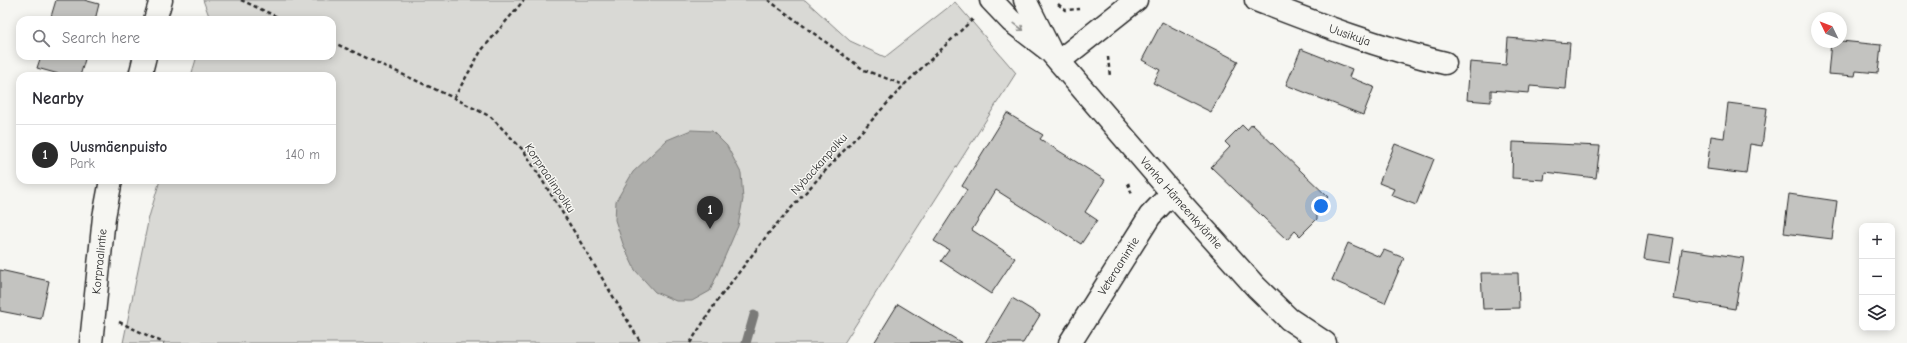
<!DOCTYPE html>
<meta charset="utf-8">
<style>
body{margin:0;font-family:"Comic Neue",sans-serif;background:#f2f2f3;color:#2b2b33}
.controls{position:absolute;right:12px;bottom:12px;display:grid;overflow:hidden;border-radius:8px;box-shadow:0 2px 10px #0003}
.controls button{width:36px;height:36px;display:grid;place-items:center;padding:0;border:0;border-bottom:1px solid #e1e1e2;background:#fff;color:#2b2b33;font:20px sans-serif}
.compass{position:absolute;left:1811px;top:12px;width:36px;height:36px;border-radius:50%;background:#fff;box-shadow:0 2px 10px #0003;rotate:313deg}
.you{position:absolute;left:1321px;top:206px;width:14px;height:14px;margin:-10px;border:3px solid #fff;border-radius:50%;background:#1a73e8;box-shadow:0 0 0 6px #1a73e833}
.badge{display:grid;place-items:center;width:26px;height:26px;border-radius:50%;background:#2b2b2b;color:#fff;font-size:13px;font-weight:700}
.pin{position:absolute;translate:-50% -33px;filter:drop-shadow(0 1px 2px #0008)}
.pin::after{content:'';position:absolute;top:21px;width:14px;height:12px;background:inherit;clip-path:polygon(0 0,100% 0,50% 100%)}
.list{margin:0;padding:0;list-style:none}
h2{display:flex;justify-content:space-between;align-items:center;height:52px;margin:0;padding:0 16px;font-size:17px}
h2 small{font-size:13px;font-weight:400;color:#7c7c81}
.list li{display:grid;grid-template-columns:26px 1fr auto;gap:12px;align-items:center;box-sizing:border-box;height:60px;padding:0 16px;border-top:1px solid #e1e1e2}
.list b{display:block;font-size:15px;white-space:nowrap}
.list p{margin:0;font-size:13px;white-space:nowrap;color:#7c7c81}
.list em{font-size:13px;font-style:normal;color:#7c7c81}
.icon{flex:none;width:22px;height:22px;fill:none;stroke:currentColor;stroke-width:2;stroke-linecap:round;stroke-linejoin:round}
.map{position:relative;flex:none;width:1907px;height:343px;overflow:hidden}
.search{position:absolute;background:#fff;box-shadow:0 2px 10px #0003;left:16px;top:16px;width:320px;height:44px;display:flex;align-items:center;gap:10px;box-sizing:border-box;padding:0 14px;border-radius:12px;color:#7c7c81;font-size:15px}
.panel{position:absolute;background:#fff;box-shadow:0 2px 10px #0003;left:16px;top:72px;width:320px;height:112px;border-radius:12px}
.map>svg:first-child{display:block}
.green{fill:#d9d9d5;stroke:#828280}
.water{fill:#aeaeab;stroke:#7a7a78}
.lines{fill:none;stroke-linecap:round;stroke-linejoin:round}
.stream{stroke:#7a7a78;stroke-width:9}
.building{fill:#c3c3c0;stroke:#2b2b2b}
.minor-casing{stroke:#2b2b2b;stroke-width:25}
.tertiary-casing{stroke:#2b2b2b;stroke-width:25}
.path{stroke:#2b2b2b;stroke-width:2.5;stroke-dasharray:4 3;stroke-linecap:butt}
.minor{stroke:#f6f6f2;stroke-width:22}
.tertiary{stroke:#f6f6f2;stroke-width:22}
.oneway{stroke:#90908e}
.labels{text-anchor:middle;dominant-baseline:central;stroke-width:3;stroke-linejoin:round;paint-order:stroke}
.street-label{font-size:12px;fill:#2b2b2b;stroke:#f6f6f2}
</style>
<div class="map">
<svg width="1907" height="343" viewBox="0 0 1907 343">
<rect width="100%" height="100%" fill="#f6f6f2"/>
<filter id="ink" filterUnits="userSpaceOnUse"><feTurbulence type="fractalNoise" baseFrequency=".025" numOctaves="2"/><feDisplacementMap in="SourceGraphic" scale="8" xChannelSelector="R" yChannelSelector="G"/><feConvolveMatrix kernelMatrix="1 2 1 2 8 2 1 2 1" color-interpolation-filters="sRGB"/></filter>
<g filter="url(#ink)">
<path class="green" d="M 203,0 L 805,0 L 850,41 L 885,57 L 955,2 L 1016,73 L 844,343 L 123,343 L 149,217 L 160,180 L 332,180 L 332,76 L 191,76 L 197,56 L 332,56 L 332,20 L 208,20 L 209,16 Z"/>
<path class="water" d="M 691,130 L 712,131 L 727,146 L 741,173 L 743,199 L 738,226 L 710,291 L 692,301 L 676,301 L 655,292 L 635,270 L 623,244 L 615,220 L 616,201 L 633,172 L 667,140 Z"/>
<g class="lines">
<path class="stream" d="M 746,343 L 754,315"/>
</g>
<g class="building">
<path d="M 56,0 L 84,0 L 99,4 L 95,20 L 50,20 Z"/>
<path d="M 1162,22 L 1238,61 L 1211,112 L 1153,83 L 1160,70 L 1142,60 Z"/>
<path d="M 1508,38 L 1570,43 L 1566,89 L 1530,86 L 1529,93 L 1491,90 L 1491,102 L 1467,100 L 1470,62 L 1506,65 Z"/>
<path d="M 1841,41 L 1881,45 L 1878,73 L 1856,71 L 1855,76 L 1828,74 L 1831,42 Z"/>
<path d="M 1301,49 L 1352,69 L 1349,77 L 1374,87 L 1363,115 L 1286,85 Z"/>
<path d="M 41,56 L 86,56 L 80,76 L 66,76 L 37,68 Z"/>
<path d="M 1728,103 L 1767,108 L 1762,146 L 1750,144 L 1746,174 L 1707,169 L 1711,136 L 1724,138 Z"/>
<path d="M 1007,113 L 1043,135 L 1040,139 L 1105,180 L 1085,212 L 1097,220 L 1081,244 L 996,190 L 972,230 L 1015,258 L 991,294 L 941,261 L 949,250 L 934,241 L 967,190 L 962,186 Z"/>
<path d="M 1252,124 L 1328,197 L 1317,209 L 1317,219 L 1300,236 L 1295,231 L 1287,240 L 1211,167 L 1230,147 L 1225,142 L 1242,125 L 1247,130 Z"/>
<path d="M 1513,142 L 1600,146 L 1596,178 L 1545,172 L 1544,180 L 1512,178 Z"/>
<path d="M 1395,144 L 1434,159 L 1416,205 L 1391,195 L 1394,189 L 1379,183 Z"/>
<path d="M 1789,194 L 1837,201 L 1832,239 L 1784,233 Z"/>
<path d="M 1648,234 L 1674,238 L 1670,263 L 1644,259 Z"/>
<path d="M 1348,243 L 1380,257 L 1384,250 L 1404,258 L 1385,303 L 1332,280 Z"/>
<path d="M 1682,249 L 1744,258 L 1735,309 L 1674,299 Z"/>
<path d="M 0,270 L 49,281 L 41,319 L 0,311 Z"/>
<path d="M 1481,273 L 1518,273 L 1519,308 L 1483,309 Z"/>
<path d="M 1012,298 L 1040,315 L 1023,343 L 985,343 Z"/>
<path d="M 898,304 L 962,343 L 874,343 Z"/>
</g>
<g class="lines">
<g class="minor-casing">
<g id="minor">
<path id="s1" d="M 1256,0 C 1318,24 1380,48 1445,63"/>
<path d="M 155,20 L 161,0"/>
<path d="M 1059,61 L 1136,0"/>
<path d="M 140,76 L 145,56"/>
<path id="s2" d="M 91,343 L 104,217 L 111,180"/>
<path id="s3" d="M 1070,343 L 1150,216 L 1172,193"/>
</g>
</g>
<g class="tertiary-casing">
<g id="tertiary">
<path id="s4" d="M 991,0 L 1011,21 L 1050,51 L 1172,193 L 1256,287 L 1289,319 L 1325,343"/>
<path d="M 1025,0 L 1049,48"/>
</g>
</g>
<g class="path">
<path d="M 241,0 L 284,20"/>
<path d="M 768,0 L 864,70 L 904,85"/>
<path d="M 1058,4 L 1065,10 L 1079,9"/>
<path d="M 332,42 L 454,98 L 491,117 L 524,151 L 575,233 L 641,343"/>
<path d="M 1108,57 L 1110,77"/>
<path d="M 454,98 L 481,51 L 524,0"/>
<path d="M 1128,183 L 1132,195"/>
<path d="M 119,322 L 164,343"/>
<path d="M 690,343 L 717,301 L 772,229 L 904,85 L 973,19"/>
</g>
<use href="#minor" class="minor"/>
<use href="#tertiary" class="tertiary"/>
</g>
<defs><path id="oneway-shaft" d="M-6 0H5M1.5-3L5.5 0L1.5 3" fill="none" stroke-width="1.6" stroke-linecap="round" stroke-linejoin="round"/></defs>
<use class="oneway" href="#oneway-shaft" transform="translate(1019 27) rotate(37)"/>
</g>
<g class="labels">
<g class="street-label">
<text stroke="none"><textPath href="#s1" startOffset="100">Uusikuja</textPath></text>
<text transform="translate(819 164) rotate(-48)">Nybackanpolku</text>
<text transform="translate(550 178) rotate(56)">Korpraalinpolku</text>
<text stroke="none"><textPath href="#s4" startOffset="279">Vanha Hämeenkyläntie</textPath></text>
<text stroke="none"><textPath href="#s2" startOffset="82">Korpraalintie</textPath></text>
<text stroke="none"><textPath href="#s3" startOffset="91">Veteraanintie</textPath></text>
</g>
</g>
</svg>
<div class="controls">
<button>+</button>
<button>−</button>
<button><svg class="icon" aria-label="layers" viewBox="0 0 24 24"><path d="M12 4l9 5-9 5-9-5zM3 14l9 5 9-5"/></svg></button>
</div>
<svg class="compass" viewBox="-18 -18 36 36"><path d="M0-13l5 13h-10z" fill="#e53935"/><path d="M0 13l5-13h-10z" fill="#7c7c81"/></svg>
<div class="you"></div>
<div class="pin badge" style="left:710px;top:229px">1</div>
<div class="search"><svg class="icon" aria-label="search" viewBox="0 0 24 24"><circle cx="10" cy="10" r="6"/><path d="M15 15l6 6"/></svg>Search here</div>
<section class="panel">
<h2>Nearby<small></small></h2>
<ul class="list">
<li><span class="badge">1</span><div><b>Uusmäenpuisto</b><p>Park</p></div><em>140 m</em></li>
</ul>
</section>
</div>
